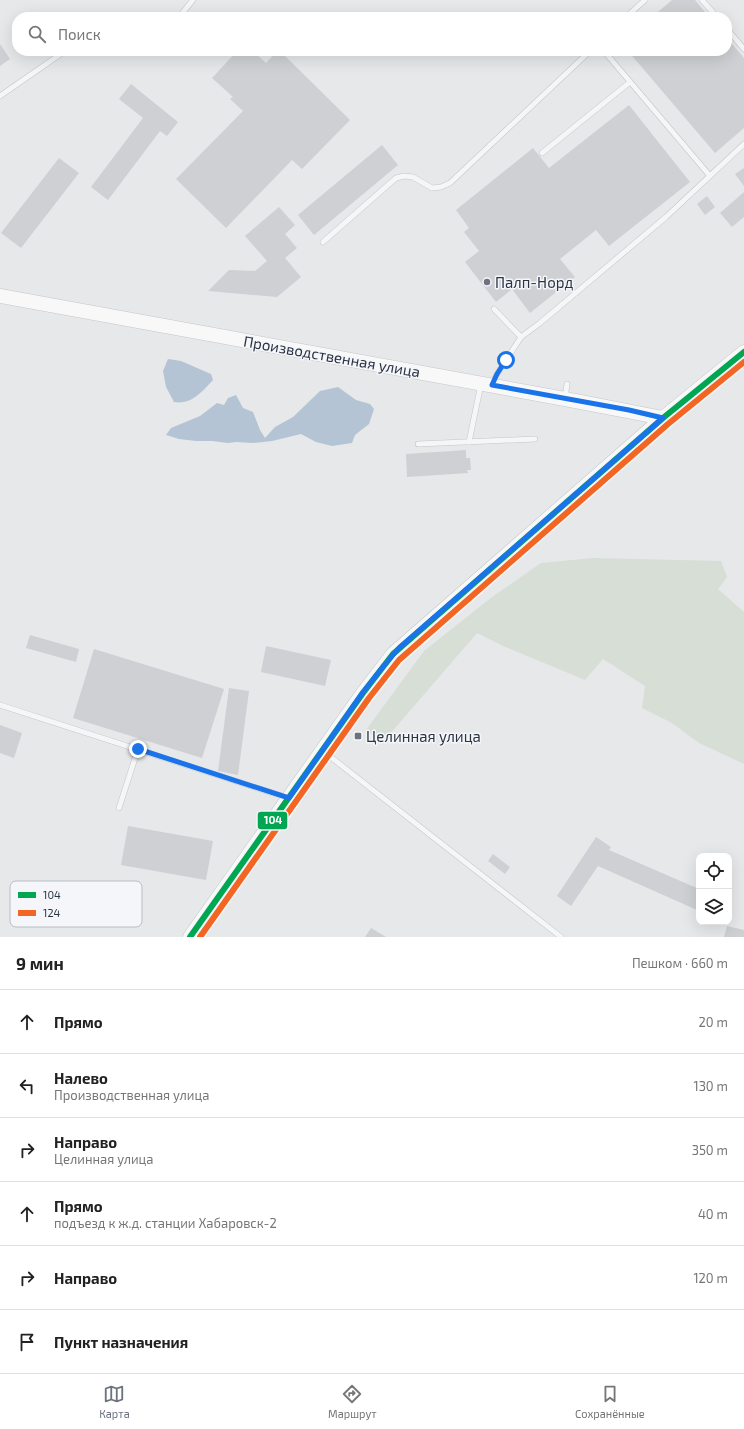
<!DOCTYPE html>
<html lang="ru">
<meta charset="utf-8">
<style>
body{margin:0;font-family:"Exo 2",sans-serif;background:#f6f6f6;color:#222}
.controls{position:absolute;right:12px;bottom:12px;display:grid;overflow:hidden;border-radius:8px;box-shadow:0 4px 16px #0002}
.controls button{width:36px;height:36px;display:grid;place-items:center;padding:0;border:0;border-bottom:1px solid #e0e0e0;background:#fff;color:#222;font:20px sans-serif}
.stop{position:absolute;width:12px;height:12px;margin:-9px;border:3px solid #1a73e8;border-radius:50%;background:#fff}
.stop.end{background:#1a73e8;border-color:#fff;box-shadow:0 1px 4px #0008}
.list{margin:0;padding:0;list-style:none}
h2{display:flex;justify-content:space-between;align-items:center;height:52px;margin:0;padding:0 16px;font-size:17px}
h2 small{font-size:13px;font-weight:400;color:#767676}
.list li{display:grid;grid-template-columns:26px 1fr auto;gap:12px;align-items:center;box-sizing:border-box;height:64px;padding:0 16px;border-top:1px solid #e0e0e0}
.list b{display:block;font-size:15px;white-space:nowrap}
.list p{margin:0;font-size:13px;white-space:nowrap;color:#767676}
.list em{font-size:13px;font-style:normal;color:#767676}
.icon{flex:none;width:22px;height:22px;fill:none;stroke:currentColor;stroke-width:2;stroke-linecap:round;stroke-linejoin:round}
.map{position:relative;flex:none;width:744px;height:937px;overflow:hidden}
.search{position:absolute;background:#fff;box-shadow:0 4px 16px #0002;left:12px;right:12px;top:12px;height:44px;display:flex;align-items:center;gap:10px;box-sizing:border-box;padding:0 14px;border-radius:16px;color:#767676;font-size:15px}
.sheet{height:436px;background:#fff}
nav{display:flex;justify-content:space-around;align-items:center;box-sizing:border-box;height:56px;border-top:1px solid #e0e0e0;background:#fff;font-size:11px;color:#767676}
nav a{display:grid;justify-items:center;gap:2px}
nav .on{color:#6c737f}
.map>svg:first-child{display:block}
.green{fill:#d6ded6}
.water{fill:#b4c4d5}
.building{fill:#ced0d3}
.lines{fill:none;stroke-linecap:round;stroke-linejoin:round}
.lane-casing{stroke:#c4c6c8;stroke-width:6}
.secondary-casing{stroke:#c4c6c8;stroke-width:15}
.lane{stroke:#f5f6f7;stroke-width:5}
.secondary{stroke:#f8f8f8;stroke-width:14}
.bus-1-casing{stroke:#f4f6f9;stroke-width:9}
.bus-2-casing{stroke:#f4f6f9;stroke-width:9}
.bus-1{stroke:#00a651;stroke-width:6}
.bus-2{stroke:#f26522;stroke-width:6}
.route{stroke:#1a73e8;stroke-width:5}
.poi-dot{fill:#6c737f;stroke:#f4f6f9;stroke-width:1.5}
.labels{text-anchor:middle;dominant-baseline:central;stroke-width:3;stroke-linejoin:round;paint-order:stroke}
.poi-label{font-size:15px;fill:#2b3445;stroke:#f4f6f9;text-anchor:start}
.street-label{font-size:15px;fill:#2b3445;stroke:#f4f6f9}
.key{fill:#f4f6f9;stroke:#b8bcc3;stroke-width:1}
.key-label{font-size:11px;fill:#2b3445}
.line-badge{stroke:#f4f6f9;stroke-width:1.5}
.badge-label{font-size:11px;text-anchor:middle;font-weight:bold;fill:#fff}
</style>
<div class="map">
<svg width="744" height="937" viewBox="0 0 744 937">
<rect width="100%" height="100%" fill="#e6e8ea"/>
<path class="green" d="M 593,558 L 721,561 L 727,577 L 718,589 L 744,612 L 744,764 L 699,743 L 672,723 L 642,708 L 645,686 L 603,659 L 585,680 L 503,646 L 477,633 L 383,742 L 366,730 L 424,651 L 492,597 L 541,563 Z"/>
<g class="water">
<path d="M 168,359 L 181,361 L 211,374 L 213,380 C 202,392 191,405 174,402 L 166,387 L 163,371 Z"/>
<path d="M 338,387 L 356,400 L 370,404 L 374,409 L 369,424 L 355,435 L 352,443 L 332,446 L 316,442 L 301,434 L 272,441 L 253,443 L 236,442 L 228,443 L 212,441 L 196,441 L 179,439 L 166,435 L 171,428 L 200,416 L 217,403 L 224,405 L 228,398 L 236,395 L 243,408 L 253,412 L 260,430 L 265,438 L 275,427 L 293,417 L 320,391 Z"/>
</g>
<g class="building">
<path d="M 672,0 L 695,0 L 709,17 L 652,17 Z"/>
<path d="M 727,38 L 744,58 L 744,128 L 715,153 L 628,51 L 727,51 Z"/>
<path d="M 0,44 L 10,59 L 0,66 Z"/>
<path d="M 237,51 L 253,51 L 266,63 L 277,51 L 280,51 L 350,120 L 302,169 L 292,160 L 226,228 L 176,179 L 243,111 L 230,99 L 233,97 L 212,78 Z"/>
<path d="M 131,84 L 178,122 L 167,136 L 160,131 L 108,200 L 91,187 L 143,118 L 119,99 Z"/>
<path d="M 629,105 L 690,182 L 609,246 L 596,230 L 560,259 L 575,277 L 530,313 L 512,289 L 496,302 L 465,262 L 479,251 L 464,232 L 469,228 L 456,210 L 533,148 L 549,168 Z"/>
<path d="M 382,145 L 398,165 L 314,235 L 298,215 Z"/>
<path d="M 59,158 L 79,173 L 21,248 L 1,233 Z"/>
<path d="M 744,168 L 744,186 L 735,174 Z"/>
<path d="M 744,192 L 744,217 L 732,227 L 720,213 Z"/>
<path d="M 707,196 L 715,207 L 705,215 L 697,204 Z"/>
<path d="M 279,207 L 295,225 L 285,234 L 297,248 L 285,258 L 301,277 L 277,297 L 208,291 L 229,270 L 255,271 L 267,261 L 245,236 Z"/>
<path d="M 466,450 L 466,458 L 470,458 L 471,470 L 467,470 L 468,473 L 407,477 L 406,454 Z"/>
<path d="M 30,635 L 79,649 L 76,662 L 26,648 Z"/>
<path d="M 266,646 L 331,660 L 325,686 L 261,672 Z"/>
<path d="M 94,649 L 224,689 L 202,758 L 73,718 Z"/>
<path d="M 229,688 L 249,691 L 238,775 L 218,771 Z"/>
<path d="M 0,725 L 22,733 L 14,758 L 0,753 Z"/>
<path d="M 128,826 L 213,841 L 206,880 L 121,865 Z"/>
<path d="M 596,837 L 611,847 L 609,850 L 699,889 L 699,905 L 697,910 L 598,866 L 571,906 L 557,896 Z"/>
<path d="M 493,854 L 510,867 L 505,874 L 488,861 Z"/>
<path d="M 727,926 L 744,930 L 744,937 L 724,937 Z"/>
<path d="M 371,928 L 386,937 L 365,937 Z"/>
</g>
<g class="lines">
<g class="lane-casing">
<g id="lane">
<path d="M 702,0 L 717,17"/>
<path d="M 179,17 L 193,0"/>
<path d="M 626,17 L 645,0"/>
<path d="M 727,29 L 744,49"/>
<path d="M 604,51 L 710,176"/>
<path d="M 0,96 L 65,51"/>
<path d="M 542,153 L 630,82"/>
<path d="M 323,242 L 396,178 L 404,176 L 413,177 L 432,188 L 441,187 L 450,183 L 590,51"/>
<path d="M 494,309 L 521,337"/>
<path d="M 492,384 L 497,374 L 521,337 L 540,323 L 666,217 L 744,144"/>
<path d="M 565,399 L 567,384"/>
<path d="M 469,442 L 481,384"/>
<path d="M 418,444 L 535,439"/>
<path d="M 0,705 L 288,798"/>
<path d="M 323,751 L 561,937"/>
<path d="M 119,808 L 138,749"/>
</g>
</g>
<g class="secondary-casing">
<g id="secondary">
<path d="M 0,296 L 565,399 L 663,418"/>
<path d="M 190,937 L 363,693 L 393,654 L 663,418 L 744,352"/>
</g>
</g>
<use href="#lane" class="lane"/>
<use href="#secondary" class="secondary"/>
<g class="bus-1-casing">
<path id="bus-1" d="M 190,937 L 363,693 L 393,654 L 663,418 L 744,352"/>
</g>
<g class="bus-2-casing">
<path id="bus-2" d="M 200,937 L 369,698 L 399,660 L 668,424 L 744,362"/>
</g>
<use href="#bus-1" class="bus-1"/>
<use href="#bus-2" class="bus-2"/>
</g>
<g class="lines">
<path class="route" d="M 138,749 L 289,798 L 363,692 L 382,668 L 399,648 L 663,418 L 629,410 L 492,385 L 497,374 L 506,360"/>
</g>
<g class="poi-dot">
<circle cx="487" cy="282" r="4"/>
<rect x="354" y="732" width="8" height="8" rx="2"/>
</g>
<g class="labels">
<g class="poi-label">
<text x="495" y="282">Палп-Норд</text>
<text x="366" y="736">Целинная улица</text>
</g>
<g class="street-label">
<text transform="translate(332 356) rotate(10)">Производственная улица</text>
</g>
</g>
<rect x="10" y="881" width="132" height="46" rx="6" class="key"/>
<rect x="18" y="892" width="18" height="6" fill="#00a651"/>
<rect x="18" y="910" width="18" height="6" fill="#f26522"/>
<g class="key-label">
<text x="43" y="899">104</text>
<text x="43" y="917">124</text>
</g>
<rect class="line-badge" x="257" y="811" width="31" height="19" rx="4" fill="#00a651"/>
<g class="badge-label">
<text x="273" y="824">104</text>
</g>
</svg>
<div class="controls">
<button><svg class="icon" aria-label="locate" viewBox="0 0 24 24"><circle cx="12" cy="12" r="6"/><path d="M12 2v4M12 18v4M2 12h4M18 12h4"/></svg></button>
<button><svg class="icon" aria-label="layers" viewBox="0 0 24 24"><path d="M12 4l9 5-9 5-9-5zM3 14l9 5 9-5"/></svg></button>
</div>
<div class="stop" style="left:506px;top:360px"></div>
<div class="stop end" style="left:138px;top:749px"></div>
<div class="search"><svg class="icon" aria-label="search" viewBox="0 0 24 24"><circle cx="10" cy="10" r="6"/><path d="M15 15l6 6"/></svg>Поиск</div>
</div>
<section class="sheet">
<h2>9 мин<small>Пешком · 660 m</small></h2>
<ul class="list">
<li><svg class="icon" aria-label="ahead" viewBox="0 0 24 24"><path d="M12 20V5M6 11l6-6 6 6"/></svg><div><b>Прямо</b></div><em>20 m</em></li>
<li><svg class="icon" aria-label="left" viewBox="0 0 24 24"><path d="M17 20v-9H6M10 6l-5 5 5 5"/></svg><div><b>Налево</b><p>Производственная улица</p></div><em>130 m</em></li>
<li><svg class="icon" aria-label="right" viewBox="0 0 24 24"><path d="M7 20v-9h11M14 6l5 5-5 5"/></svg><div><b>Направо</b><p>Целинная улица</p></div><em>350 m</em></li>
<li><svg class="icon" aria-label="ahead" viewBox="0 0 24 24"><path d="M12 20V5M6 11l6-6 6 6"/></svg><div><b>Прямо</b><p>подъезд к ж.д. станции Хабаровск-2</p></div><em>40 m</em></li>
<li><svg class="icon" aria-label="right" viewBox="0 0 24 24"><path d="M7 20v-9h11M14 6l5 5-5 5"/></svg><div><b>Направо</b></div><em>120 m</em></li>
<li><svg class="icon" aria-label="arrive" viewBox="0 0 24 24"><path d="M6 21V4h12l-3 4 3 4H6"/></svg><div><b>Пункт назначения</b></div></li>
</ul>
</section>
<nav>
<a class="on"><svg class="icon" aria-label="map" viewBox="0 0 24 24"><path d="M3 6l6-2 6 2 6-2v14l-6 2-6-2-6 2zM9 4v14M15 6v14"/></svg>Карта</a>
<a><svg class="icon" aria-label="directions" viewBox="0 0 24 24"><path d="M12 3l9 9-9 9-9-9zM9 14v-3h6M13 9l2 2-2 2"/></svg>Маршрут</a>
<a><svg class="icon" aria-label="saved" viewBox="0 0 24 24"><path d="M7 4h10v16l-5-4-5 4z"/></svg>Сохранённые</a>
</nav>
